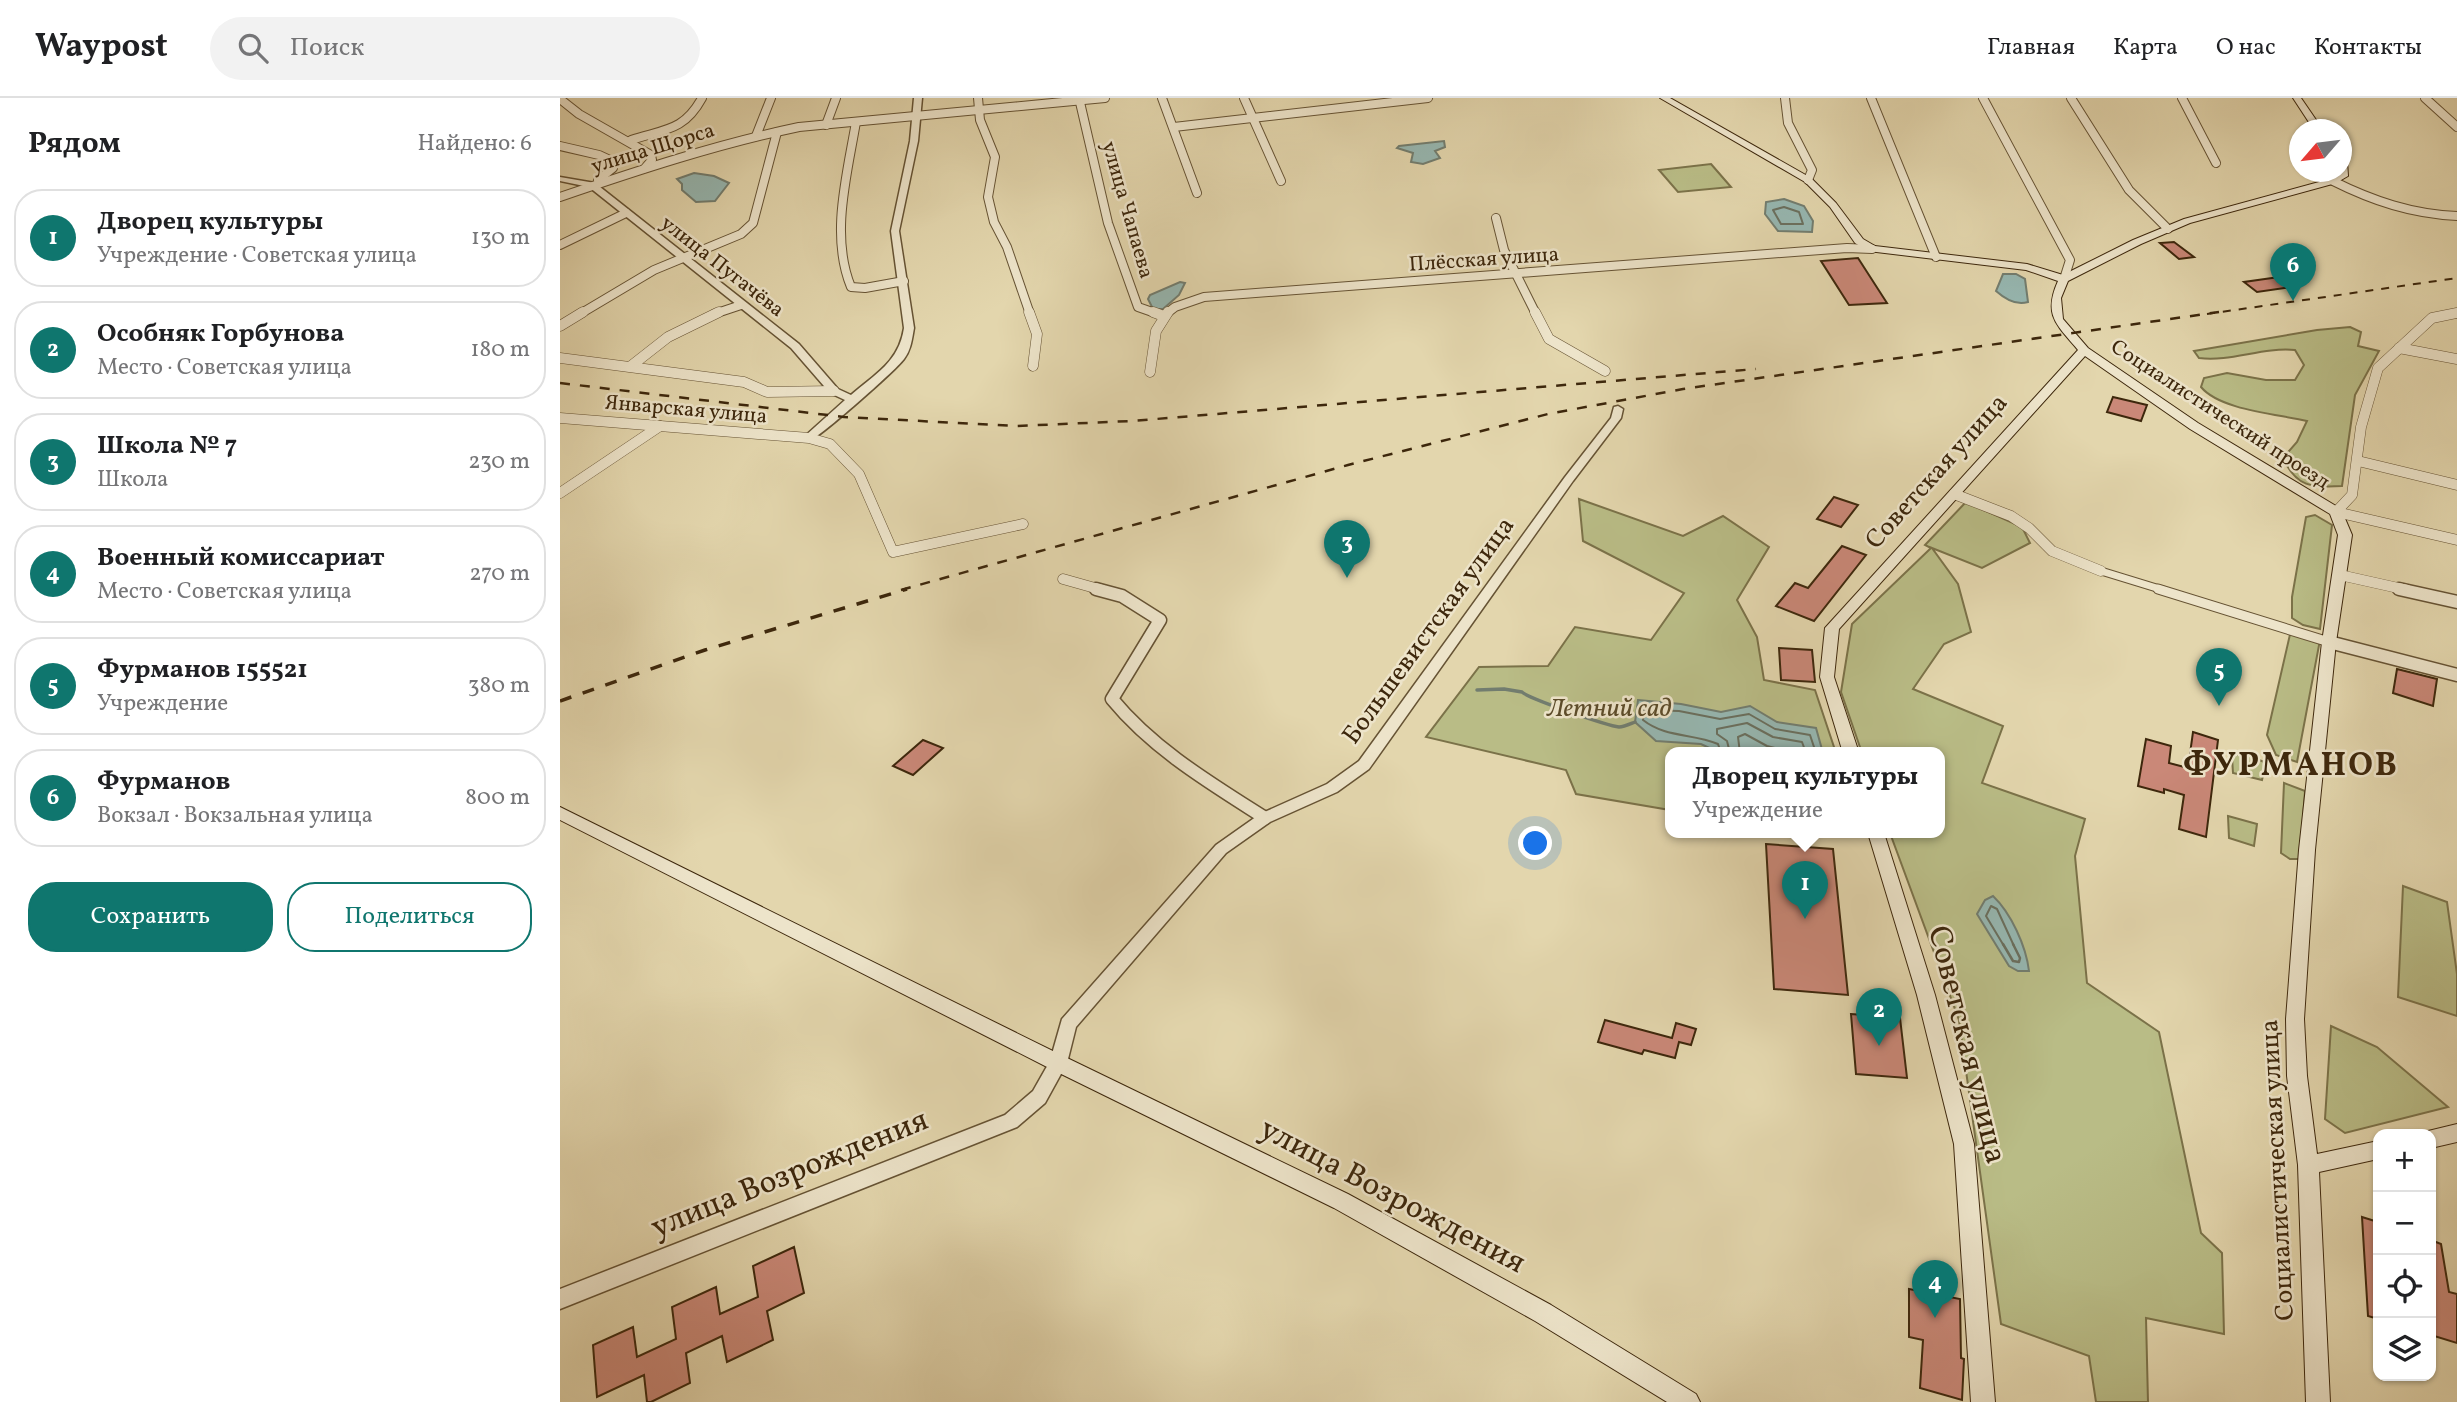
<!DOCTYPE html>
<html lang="ru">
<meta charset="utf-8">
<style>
body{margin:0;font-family:Vollkorn,serif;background:#f2f2f2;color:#202124}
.controls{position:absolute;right:21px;bottom:21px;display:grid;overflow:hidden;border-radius:14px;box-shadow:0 2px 5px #0004}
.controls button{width:63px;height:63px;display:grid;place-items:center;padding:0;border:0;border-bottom:2px solid #e0e0e0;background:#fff;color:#202124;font:35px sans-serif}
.compass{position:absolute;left:1729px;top:21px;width:63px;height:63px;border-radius:50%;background:#fff;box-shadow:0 2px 5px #0004;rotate:242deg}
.you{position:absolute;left:976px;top:746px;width:24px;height:24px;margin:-18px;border:5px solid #fff;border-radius:50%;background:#1a73e8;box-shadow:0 0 0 10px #1a73e833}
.badge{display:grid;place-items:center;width:46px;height:46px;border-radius:50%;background:#0f766e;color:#fff;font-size:23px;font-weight:700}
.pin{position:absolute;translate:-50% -58px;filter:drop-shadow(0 2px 4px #0008)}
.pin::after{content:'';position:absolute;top:37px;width:24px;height:21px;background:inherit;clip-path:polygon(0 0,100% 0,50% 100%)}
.popup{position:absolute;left:1105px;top:649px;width:280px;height:91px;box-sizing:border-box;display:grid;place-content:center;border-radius:14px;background:#fff;filter:drop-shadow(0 2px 5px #0005);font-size:23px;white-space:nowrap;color:#757577}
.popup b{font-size:26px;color:#202124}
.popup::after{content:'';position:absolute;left:50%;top:100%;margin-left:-14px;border:14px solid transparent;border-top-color:#fff}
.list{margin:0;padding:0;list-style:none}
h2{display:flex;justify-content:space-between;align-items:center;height:91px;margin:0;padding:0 28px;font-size:30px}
h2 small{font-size:23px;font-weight:400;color:#757577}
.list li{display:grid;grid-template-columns:46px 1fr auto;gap:21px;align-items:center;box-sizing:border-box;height:98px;margin:0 14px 14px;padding:0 14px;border:2px solid #e0e0e0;border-radius:28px}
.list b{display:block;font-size:26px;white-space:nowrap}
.list p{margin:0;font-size:23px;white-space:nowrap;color:#757577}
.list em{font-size:23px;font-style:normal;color:#757577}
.actions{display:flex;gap:14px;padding:21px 28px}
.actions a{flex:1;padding:16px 0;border:2px solid #0f766e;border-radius:28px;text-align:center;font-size:24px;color:#0f766e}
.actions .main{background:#0f766e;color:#fff}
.icon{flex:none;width:38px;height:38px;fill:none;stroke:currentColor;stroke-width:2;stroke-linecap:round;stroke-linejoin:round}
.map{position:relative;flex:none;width:1897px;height:1304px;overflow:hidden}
header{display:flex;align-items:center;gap:42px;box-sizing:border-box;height:98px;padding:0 35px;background:#fff;border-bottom:2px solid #e0e0e0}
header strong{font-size:33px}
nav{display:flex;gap:38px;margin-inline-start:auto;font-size:24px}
.search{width:490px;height:63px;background:#f2f2f2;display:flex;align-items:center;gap:18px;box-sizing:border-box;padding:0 24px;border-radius:38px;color:#757577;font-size:26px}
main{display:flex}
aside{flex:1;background:#fff}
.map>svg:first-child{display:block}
.green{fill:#b9bc86;stroke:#7b7249;stroke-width:2}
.water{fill:#96b7b1;stroke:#727d6f;stroke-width:2}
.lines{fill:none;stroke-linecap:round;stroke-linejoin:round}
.shore-far1{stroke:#6a6f5e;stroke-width:2}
.shore{stroke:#6a6f5e;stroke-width:2.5}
.stream{stroke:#727d6f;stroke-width:3.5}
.building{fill:#ca8878;stroke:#3d270c;stroke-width:2}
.pedestrian-far1-casing{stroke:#665334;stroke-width:9}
.pedestrian-casing{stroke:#665334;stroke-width:11}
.minor-far2-casing{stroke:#665334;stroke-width:10}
.minor-far1-casing{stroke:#665334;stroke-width:11}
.minor-casing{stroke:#665334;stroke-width:15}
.tertiary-casing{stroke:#665334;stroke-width:3}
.secondary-casing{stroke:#3d270c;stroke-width:2}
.pedestrian-far1{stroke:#ede4ca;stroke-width:7}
.pedestrian{stroke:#ede4ca;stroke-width:9}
.minor-far2{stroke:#ede4ca;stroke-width:8}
.minor-far1{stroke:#ede4ca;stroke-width:10}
.minor{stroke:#ede4ca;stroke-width:12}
.tertiary{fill:#ede4ca;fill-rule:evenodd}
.secondary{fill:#ede4ca;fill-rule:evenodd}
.rail-far2{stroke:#3d270c;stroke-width:2;stroke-dasharray:8 8;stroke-linecap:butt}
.rail-far1{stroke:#3d270c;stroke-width:2.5;stroke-dasharray:10 10;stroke-linecap:butt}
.rail{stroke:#3d270c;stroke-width:3.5;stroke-dasharray:12 12;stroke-linecap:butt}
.labels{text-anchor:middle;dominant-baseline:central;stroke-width:5;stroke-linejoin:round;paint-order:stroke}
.far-street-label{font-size:21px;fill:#3d270c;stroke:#ede4ca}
.street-label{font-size:26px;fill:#3d270c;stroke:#ede4ca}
.park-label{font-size:26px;font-style:italic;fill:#5c4c2a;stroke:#ede4ca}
.near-street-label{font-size:32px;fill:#3d270c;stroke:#ede4ca}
.district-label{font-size:33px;font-weight:bold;letter-spacing:2px;fill:#3d270c;stroke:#ede4ca}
</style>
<header>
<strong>Waypost</strong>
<div class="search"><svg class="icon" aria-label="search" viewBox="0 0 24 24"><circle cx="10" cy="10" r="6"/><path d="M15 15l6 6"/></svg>Поиск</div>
<nav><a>Главная</a><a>Карта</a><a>О нас</a><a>Контакты</a></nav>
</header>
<main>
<aside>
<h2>Рядом<small>Найдено: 6</small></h2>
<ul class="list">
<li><span class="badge">1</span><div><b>Дворец культуры</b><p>Учреждение · Советская улица</p></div><em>130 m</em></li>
<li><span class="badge">2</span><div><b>Особняк Горбунова</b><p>Место · Советская улица</p></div><em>180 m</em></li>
<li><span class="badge">3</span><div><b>Школа № 7</b><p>Школа</p></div><em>230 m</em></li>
<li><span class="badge">4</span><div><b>Военный комиссариат</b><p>Место · Советская улица</p></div><em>270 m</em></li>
<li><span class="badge">5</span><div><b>Фурманов 155521</b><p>Учреждение</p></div><em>380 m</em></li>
<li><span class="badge">6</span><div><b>Фурманов</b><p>Вокзал · Вокзальная улица</p></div><em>800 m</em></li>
</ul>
<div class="actions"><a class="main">Сохранить</a><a>Поделиться</a></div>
</aside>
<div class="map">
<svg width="1897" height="1304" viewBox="0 0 1897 1304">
<rect width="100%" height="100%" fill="#e3d6ad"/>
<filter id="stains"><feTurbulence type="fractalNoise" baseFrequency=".00286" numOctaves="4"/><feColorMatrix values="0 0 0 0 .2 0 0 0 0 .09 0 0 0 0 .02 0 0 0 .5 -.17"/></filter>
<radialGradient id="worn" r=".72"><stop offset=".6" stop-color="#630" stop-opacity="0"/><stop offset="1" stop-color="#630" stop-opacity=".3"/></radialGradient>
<g class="green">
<path d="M 1151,66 L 1171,89 L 1118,94 L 1099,72 Z"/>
<path d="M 1790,229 L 1801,234 L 1798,248 L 1819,253 L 1795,297 L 1782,388 C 1752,390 1736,389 1723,360 L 1737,344 L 1747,323 C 1717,316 1660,312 1641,289 L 1644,280 L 1667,275 L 1706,282 L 1735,282 L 1744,267 L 1735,252 C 1702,249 1671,264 1639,260 L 1634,253 L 1757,232 Z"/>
<path d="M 1019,401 L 1123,438 L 1163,418 L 1209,449 L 1177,502 L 1197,539 L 1204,582 L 1255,592 L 1276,655 L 1110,655 L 1110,712 L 1016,696 L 1006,672 L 866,639 L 919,569 L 988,568 L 1015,529 L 1091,542 L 1124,495 L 1023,443 Z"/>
<path d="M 1406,404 L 1462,429 L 1470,445 L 1422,470 L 1372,450 L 1398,486 L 1411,534 L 1384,546 L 1353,591 L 1443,628 L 1422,685 L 1525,721 L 1515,758 L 1527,885 L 1599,934 L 1641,1135 L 1662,1155 L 1664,1236 L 1586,1220 L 1588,1304 L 1536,1304 L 1529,1258 L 1441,1226 L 1399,922 L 1330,735 L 1380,735 L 1380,655 L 1302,655 L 1281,594 L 1292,526 L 1371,450 L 1365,447 Z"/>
<path d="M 1755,417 L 1772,427 L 1760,531 L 1743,527 L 1732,520 L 1732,499 L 1746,419 Z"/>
<path d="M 1731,532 L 1760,542 L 1737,664 L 1716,657 L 1707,637 Z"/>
<path d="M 1683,654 L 1706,665 L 1702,682 L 1673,675 L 1672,659 Z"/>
<path d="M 1724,685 L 1745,693 L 1740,761 L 1730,761 L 1721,755 Z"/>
<path d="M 1668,718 L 1697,726 L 1694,748 L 1669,740 Z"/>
<path d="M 1843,788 L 1887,804 L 1897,876 L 1897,918 L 1838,899 Z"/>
<path d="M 1771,928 L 1817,949 L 1888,1009 L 1785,1035 L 1765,1021 Z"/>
</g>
<g class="water">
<path d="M 884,43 L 885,49 L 875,53 L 880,60 L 863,66 L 851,64 L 853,55 L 837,50 L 839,48 Z"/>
<path d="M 134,75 L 154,78 L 169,85 L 155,103 L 136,104 L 122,92 L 122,86 L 117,81 Z"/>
<path d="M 1224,101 L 1244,108 L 1253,123 L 1252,134 L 1218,133 L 1205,116 L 1206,104 Z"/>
<path d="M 1443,176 L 1456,176 L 1465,181 L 1468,204 C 1456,208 1445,201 1436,193 Z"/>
<path d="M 620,184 L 625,185 L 619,197 L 603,211 L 593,211 L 588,201 L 590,197 Z"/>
<path d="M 1078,602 L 1121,606 L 1161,614 L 1190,608 L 1217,624 L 1256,630 L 1263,655 L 1160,655 L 1141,646 L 1096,643 L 1075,624 Z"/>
<path d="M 1433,798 C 1451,815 1466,848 1469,873 L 1458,873 L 1449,868 L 1417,816 L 1425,802 Z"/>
</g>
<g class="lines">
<g class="shore-far1">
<path d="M 1224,109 L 1239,114 L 1243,126 L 1221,126 L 1213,112 Z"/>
<path d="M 1161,655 L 1158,646 C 1132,635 1106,640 1083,622 L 1084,612 L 1119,613 L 1160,621 L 1189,616 L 1215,631 L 1250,637 L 1256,655"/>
<path d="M 1170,655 L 1167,643 L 1157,636 L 1157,631 L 1187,625 L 1213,639 L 1242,644 L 1246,655"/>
<path d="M 1180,655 L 1178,639 L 1185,636 L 1207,648 L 1235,655"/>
<path d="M 1444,848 L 1426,818 L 1431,808 L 1437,811 L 1454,848"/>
</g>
<path class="shore" d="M 1443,846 L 1453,863 L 1459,864 L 1460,860 L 1453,846"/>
<path class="stream" d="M 917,592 L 944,591 L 962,594 C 967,600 1048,628 1059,629 C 1064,629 1070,626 1075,624"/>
</g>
<g class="building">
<path d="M 1614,144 L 1634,159 L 1619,161 L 1600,145 Z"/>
<path d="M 1298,160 L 1327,205 L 1289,207 L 1261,163 Z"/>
<path d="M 1726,178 L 1739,188 L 1697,194 L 1684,184 Z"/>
<path d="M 1553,299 L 1587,307 L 1581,323 L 1547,314 Z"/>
<path d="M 1274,399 L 1298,407 L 1281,429 L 1257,421 Z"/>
<path d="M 1282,448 L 1306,457 L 1254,523 L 1216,508 L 1235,485 L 1248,490 Z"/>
<path d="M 1219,550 L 1252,552 L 1255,584 L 1221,582 Z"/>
<path d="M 1837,571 L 1877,581 L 1873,608 L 1833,595 Z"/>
<path d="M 1633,634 L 1658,642 L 1646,739 L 1619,731 L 1624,697 L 1604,691 L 1604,695 L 1578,688 L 1586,641 L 1611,648 L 1609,665 L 1628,670 Z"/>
<path d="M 363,642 L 383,650 L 353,677 L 333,668 Z"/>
<path d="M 1206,746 L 1273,751 L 1288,897 L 1214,891 Z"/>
<path d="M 1291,916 L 1340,920 L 1347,980 L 1296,976 Z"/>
<path d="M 1045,922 L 1112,940 L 1116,925 L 1136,931 L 1131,947 L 1119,944 L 1115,960 L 1084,952 L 1082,956 L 1038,944 Z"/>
<path d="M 1802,1119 L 1818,1124 L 1818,1221 L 1808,1218 Z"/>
<path d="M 1871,1142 L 1881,1146 L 1889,1194 L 1897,1196 L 1897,1245 L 1871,1237 Z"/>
<path d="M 234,1149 L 244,1195 L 207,1213 L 213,1242 L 167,1264 L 162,1238 L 126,1255 L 130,1285 L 91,1304 L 87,1304 L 84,1277 L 37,1299 L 33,1247 L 73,1229 L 77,1259 L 116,1241 L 112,1209 L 156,1189 L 160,1216 L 198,1199 L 193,1168 Z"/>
<path d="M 1349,1191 L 1400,1201 L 1401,1260 L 1404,1261 L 1402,1302 L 1360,1290 L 1363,1242 L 1349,1239 Z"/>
</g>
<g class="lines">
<g class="pedestrian-far1-casing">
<path id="pedestrian-far1" d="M 1541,473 L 1603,492"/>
</g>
<g class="pedestrian-casing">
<path id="pedestrian" d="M 1598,491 L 1769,544"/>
</g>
<g class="minor-far2-casing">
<g id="minor-far2">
<path d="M 418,0 L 420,22 L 435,59 L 428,99 L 434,124 L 447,149 L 470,216"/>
<path d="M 519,0 L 548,125 L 578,209 L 598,216"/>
<path d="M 602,0 L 637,95"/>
<path d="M 684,0 L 721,83"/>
<path d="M 1225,0 L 1228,25 L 1252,72 L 1248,82"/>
<path d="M 1311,0 L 1376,159"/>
<path d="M 1423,0 L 1510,162 L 1504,181"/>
<path d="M 1511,0 L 1569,92 L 1608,131"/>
<path d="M 1622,0 L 1656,65"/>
<path d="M 1865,0 L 1897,29"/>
<path d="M 0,1 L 19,16 L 91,57 L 92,62 L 85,70"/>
<path d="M 296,24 C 287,77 270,138 291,189 L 305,190 L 344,183"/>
<path d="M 266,27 L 276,0"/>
<path d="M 614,29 L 868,0"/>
<path d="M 196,38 L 211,0"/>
<path d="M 71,42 C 105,31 124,33 142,0"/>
<path d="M 0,48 L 39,57 L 52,63 L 53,70 L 38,82"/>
<path d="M 1773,83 C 1813,103 1852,116 1897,118"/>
<path d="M 0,99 C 79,72 158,46 239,29 L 545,0"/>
<path d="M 936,120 L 944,152 L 976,216"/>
<path d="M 0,147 L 66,115"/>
<path d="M 20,216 L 94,172 L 181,136 L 193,125 L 217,34"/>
<path d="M 154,216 L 181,207"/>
<path d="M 606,216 L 615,209 L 644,199 L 1287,150 L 1312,151"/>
<path d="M 1893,216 L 1897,215"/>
</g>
</g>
<g class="minor-far1-casing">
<g id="minor-far1">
<path d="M 469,214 L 477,236 L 473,268"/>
<path d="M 593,214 L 601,217"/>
<path d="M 975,214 L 989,241 L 1045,273"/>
<path d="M 0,228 L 23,214"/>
<path d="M 1839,250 L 1897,261"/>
<path d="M 0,260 L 184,284 L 207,294 L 274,293"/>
<path d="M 71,268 L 108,239 L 159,214"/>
<path d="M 590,274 L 596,233 L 608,214"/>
<path d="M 0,320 L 249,340 L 270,346 L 299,376 L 333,454 L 463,426"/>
<path d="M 1798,363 L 1897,387"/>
<path d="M 0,395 L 100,328"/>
<path d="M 1394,396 L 1451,418 L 1469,430 L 1492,453 L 1541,473"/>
<path d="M 1776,414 L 1792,397 L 1801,329 L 1818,270 L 1872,220 L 1897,215"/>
<path d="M 1776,414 L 1897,442"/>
<path d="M 1780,477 L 1847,492"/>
<path d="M 503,481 L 542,492"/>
</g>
</g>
<g class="minor-casing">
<g id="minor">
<path d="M 536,491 L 562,498 L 600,522 L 552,601 C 593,651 650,685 705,720"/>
<path d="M 1839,491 L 1897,504"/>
<path d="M 1769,544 L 1897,577"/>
</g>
</g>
<g class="tertiary-casing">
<g id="tertiary">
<path d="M 354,0 L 362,0 L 358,43 L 339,133 L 354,230 C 352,241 351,252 344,261 C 335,273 260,339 249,343 L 245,342 L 245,338 L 285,302 L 270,295 L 231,250 L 29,89 L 0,83 L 0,79 L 35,85 L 239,246 L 278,291 L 291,297 C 315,276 339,264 344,230 L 331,133 L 350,43 Z"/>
<path d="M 1058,308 L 1063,311 L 1061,320 L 1013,383 L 809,671 L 777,694 L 710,724 L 666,755 L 516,929 L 507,965 L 485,1005 L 457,1029 L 0,1211 L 0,1191 L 445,1017 L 473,993 L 490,963 L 502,921 L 656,747 L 700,716 L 767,686 L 799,663 L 1005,379 L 1051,320 L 1054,309 Z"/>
</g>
</g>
<g class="secondary-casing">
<g id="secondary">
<path d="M 1100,0 L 1110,0 L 1251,80 L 1276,105 L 1303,141 L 1315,148 L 1467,166 L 1503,177 L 1573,142 L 1624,121 L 1770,81 L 1782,74 L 1782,60 L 1787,63 L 1788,78 L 1776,85 L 1630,125 L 1581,146 L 1508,183 L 1501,200 L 1503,221 L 1528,250 L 1638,325 L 1781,411 L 1792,437 L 1776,544 L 1755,752 L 1744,921 L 1747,978 L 1757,1056 L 1818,1043 L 1818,1061 L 1759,1074 L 1770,1304 L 1746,1304 L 1738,1067 L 1727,978 L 1726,921 L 1739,752 L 1762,544 L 1778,437 L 1770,416 L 1630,331 L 1525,258 L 1279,531 L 1274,579 L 1299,655 L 1283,655 L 1260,579 L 1265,530 L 1518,252 C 1496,226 1483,217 1498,183 L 1466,172 L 1308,153 L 1295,145 L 1270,109 L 1245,84 Z"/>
<path d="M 1733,0 L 1741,0 L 1763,32 L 1754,32 Z"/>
<path d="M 0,709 L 505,959 L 788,1096 L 991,1207 L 1136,1296 L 1140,1304 L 1107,1304 L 975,1223 L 774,1110 L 491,971 L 0,722 Z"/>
<path d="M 1308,735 L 1324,735 L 1375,897 L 1414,1046 L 1435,1304 L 1411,1304 L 1394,1046 L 1357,897 Z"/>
<path d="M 1897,1026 L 1897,1044 L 1871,1050 L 1871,1036 L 1864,1034 Z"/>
</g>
</g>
<use href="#pedestrian-far1" class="pedestrian-far1"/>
<use href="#pedestrian" class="pedestrian"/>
<use href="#minor-far2" class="minor-far2"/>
<use href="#minor-far1" class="minor-far1"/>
<use href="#minor" class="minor"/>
<use href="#tertiary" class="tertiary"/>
<use href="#secondary" class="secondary"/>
<path class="rail-far2" d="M 1647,216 L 1897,180"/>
<g class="rail-far1">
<path d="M 0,285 L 284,319 L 456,328 L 572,323 L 1196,271"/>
<path d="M 341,492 L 788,367 L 988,316 L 1123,291 L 1659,214"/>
</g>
<path class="rail" d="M 0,603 L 145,552 L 347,491"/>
</g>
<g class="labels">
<g class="far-street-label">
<text transform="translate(93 51) rotate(-17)">улица Щорса</text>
<text transform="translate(567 112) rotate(74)">улица Чапаева</text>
<text transform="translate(924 162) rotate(-4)">Плёсская улица</text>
<text transform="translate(162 169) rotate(38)">улица Пугачёва</text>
<text transform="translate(126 312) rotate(5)">Январская улица</text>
<text transform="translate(1660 317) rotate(33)">Социалистический проезд</text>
</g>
<g class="street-label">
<text transform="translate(1377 374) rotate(-48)">Советская улица</text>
<text transform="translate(869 533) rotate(-54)">Большевистская улица</text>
<text transform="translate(1718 1072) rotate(-93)">Социалистическая улица</text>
</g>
<g class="park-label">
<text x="1049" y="611">Летний сад</text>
</g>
<g class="near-street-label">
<text transform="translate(1406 947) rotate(76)">Советская улица</text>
<text transform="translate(230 1077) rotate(-22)">улица Возрождения</text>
<text transform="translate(832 1099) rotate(28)">улица Возрождения</text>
</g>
<g class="district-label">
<text x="1731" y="669">ФУРМАНОВ</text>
</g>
</g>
<rect width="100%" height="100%" filter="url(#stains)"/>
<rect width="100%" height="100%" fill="url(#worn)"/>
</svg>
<div class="controls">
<button>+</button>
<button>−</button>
<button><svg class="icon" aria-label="locate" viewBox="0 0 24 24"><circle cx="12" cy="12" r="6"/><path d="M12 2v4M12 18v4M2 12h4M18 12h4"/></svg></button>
<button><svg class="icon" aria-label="layers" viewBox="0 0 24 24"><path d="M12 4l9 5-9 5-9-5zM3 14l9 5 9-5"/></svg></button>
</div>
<svg class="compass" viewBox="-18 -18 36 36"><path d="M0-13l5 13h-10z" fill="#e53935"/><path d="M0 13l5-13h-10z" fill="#757577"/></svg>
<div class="you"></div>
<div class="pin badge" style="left:1245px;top:821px">1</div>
<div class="popup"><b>Дворец культуры</b>Учреждение</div>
<div class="pin badge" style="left:1319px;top:948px">2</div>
<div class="pin badge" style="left:787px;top:480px">3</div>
<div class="pin badge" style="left:1375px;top:1220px">4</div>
<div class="pin badge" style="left:1659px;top:608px">5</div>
<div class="pin badge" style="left:1733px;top:203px">6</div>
</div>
</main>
